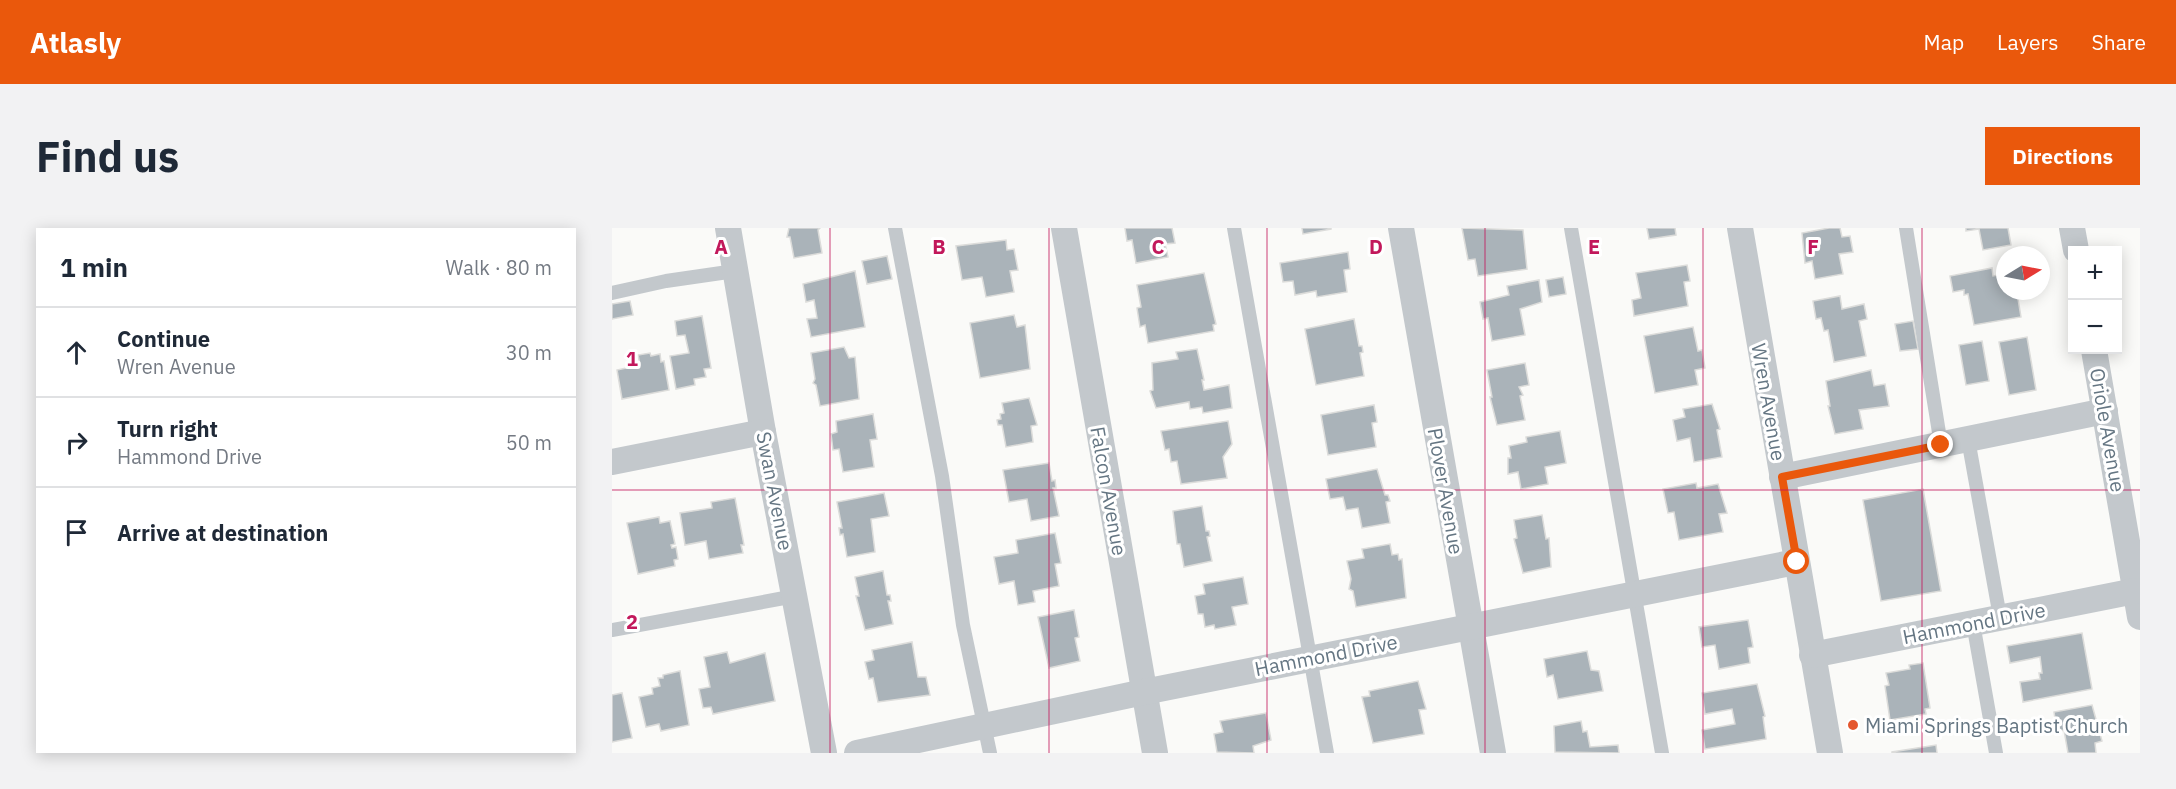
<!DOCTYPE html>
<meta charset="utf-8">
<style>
body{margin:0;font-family:"IBM Plex Sans",sans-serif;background:#f2f2f3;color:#1f2937}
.controls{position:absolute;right:18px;top:18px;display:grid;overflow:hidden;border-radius:0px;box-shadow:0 3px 15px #0003}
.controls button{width:54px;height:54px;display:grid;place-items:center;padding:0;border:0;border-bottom:2px solid #e0e1e3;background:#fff;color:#1f2937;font:30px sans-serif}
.compass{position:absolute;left:1384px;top:18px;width:54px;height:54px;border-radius:50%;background:#fff;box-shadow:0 3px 15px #0003;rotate:80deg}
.stop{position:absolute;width:18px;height:18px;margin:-14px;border:4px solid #ea580c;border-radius:50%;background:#fff}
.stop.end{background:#ea580c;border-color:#fff;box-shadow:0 2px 6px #0008}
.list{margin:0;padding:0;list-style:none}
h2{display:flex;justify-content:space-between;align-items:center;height:78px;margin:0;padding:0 24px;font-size:26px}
h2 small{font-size:20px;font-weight:400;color:#747a83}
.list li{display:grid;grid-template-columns:39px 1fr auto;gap:18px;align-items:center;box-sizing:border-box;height:90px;padding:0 24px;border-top:2px solid #e0e1e3}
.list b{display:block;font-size:22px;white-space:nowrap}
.list p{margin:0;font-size:20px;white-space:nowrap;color:#747a83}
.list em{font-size:20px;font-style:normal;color:#747a83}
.icon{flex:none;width:33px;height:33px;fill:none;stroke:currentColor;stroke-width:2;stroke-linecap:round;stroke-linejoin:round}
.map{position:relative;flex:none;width:1528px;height:525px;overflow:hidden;border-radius:0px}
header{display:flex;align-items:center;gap:36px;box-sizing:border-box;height:84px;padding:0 30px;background:#ea580c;color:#fff}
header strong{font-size:28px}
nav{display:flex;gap:33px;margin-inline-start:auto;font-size:21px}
.intro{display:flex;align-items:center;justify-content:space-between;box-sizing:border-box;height:144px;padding:0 36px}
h1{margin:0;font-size:42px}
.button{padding:15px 27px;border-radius:0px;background:#ea580c;color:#fff;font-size:21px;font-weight:700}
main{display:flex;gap:36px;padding:0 36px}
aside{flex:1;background:#fff;border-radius:0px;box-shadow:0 3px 15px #0003}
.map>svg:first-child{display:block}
.building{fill:#aab3b9;stroke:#dcdcda;stroke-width:1.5}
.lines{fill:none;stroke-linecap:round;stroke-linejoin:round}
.lane{stroke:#c3c8cc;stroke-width:14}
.street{stroke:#c3c8cc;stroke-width:26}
.route{stroke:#ea580c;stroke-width:8}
.grid{fill:none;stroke:#c2185b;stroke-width:1.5;stroke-opacity:0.55}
.poi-dot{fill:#e4572e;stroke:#fff;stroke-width:2}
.labels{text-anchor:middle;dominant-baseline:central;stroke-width:6;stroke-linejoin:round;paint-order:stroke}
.street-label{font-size:20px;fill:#657683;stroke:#fff}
.poi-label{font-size:20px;fill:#657683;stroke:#fff;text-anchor:start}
.grid-label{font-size:20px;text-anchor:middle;font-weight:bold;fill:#c2185b;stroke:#fff;stroke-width:6;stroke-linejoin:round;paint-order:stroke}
</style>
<header>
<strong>Atlasly</strong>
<nav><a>Map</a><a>Layers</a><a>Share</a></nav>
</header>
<div class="intro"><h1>Find us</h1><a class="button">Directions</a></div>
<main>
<aside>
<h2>1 min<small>Walk · 80 m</small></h2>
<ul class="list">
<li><svg class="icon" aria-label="ahead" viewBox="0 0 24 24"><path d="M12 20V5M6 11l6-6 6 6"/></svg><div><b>Continue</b><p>Wren Avenue</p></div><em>30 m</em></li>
<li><svg class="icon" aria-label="right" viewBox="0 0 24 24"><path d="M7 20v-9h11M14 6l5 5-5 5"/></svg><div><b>Turn right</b><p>Hammond Drive</p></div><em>50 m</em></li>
<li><svg class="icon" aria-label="arrive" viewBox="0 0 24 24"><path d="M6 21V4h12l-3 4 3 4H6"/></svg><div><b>Arrive at destination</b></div></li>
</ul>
</aside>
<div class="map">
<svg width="1528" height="525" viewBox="0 0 1528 525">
<rect width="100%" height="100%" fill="#fafaf8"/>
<g class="building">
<path d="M 177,0 L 208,0 L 206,2 L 210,25 L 182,30 L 178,9 L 175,9 Z"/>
<path d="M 513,0 L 560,0 L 563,15 L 553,16 L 556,29 L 524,35 L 520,12 L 515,13 Z"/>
<path d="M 690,0 L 719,0 L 719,1 L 691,6 Z"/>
<path d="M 850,0 L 911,2 L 915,41 L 866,48 L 863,31 L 856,32 Z"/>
<path d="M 1035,0 L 1063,0 L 1064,7 L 1037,11 Z"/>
<path d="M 1217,0 L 1228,0 L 1230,9 L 1238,8 L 1241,24 L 1227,26 L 1231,46 L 1203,51 L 1200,33 L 1193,35 L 1190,5 Z"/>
<path d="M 1354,0 L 1396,0 L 1399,17 L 1371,22 L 1367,1 L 1354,3 Z"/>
<path d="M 394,12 L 395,22 L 402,21 L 406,42 L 398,43 L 402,64 L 374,69 L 370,49 L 350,52 L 344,18 Z"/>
<path d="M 736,24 L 738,41 L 732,42 L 735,64 L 705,69 L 704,63 L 683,67 L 681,53 L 671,54 L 668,35 Z"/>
<path d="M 275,28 L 280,51 L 255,56 L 250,33 Z"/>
<path d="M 1075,37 L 1078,53 L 1072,54 L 1076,78 L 1022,88 L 1020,72 L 1029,70 L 1024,45 Z"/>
<path d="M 1380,40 L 1381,48 L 1393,46 L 1393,63 L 1412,63 L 1413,70 L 1406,71 L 1409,89 L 1362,97 L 1356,66 L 1352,67 L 1352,62 L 1341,64 L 1338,48 Z"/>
<path d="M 243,43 L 253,99 L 199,109 L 195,91 L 205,90 L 202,72 L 194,74 L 191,56 Z"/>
<path d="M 592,45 L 604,96 L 601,97 L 602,103 L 536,115 L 533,97 L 528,99 L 525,80 L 529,79 L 525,57 Z"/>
<path d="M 951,49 L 954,66 L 937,69 L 934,52 Z"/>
<path d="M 927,52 L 930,74 L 908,81 L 913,107 L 880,113 L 876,90 L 871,91 L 868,74 L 897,67 L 895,58 Z"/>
<path d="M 1228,68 L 1230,81 L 1252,76 L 1255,91 L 1247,93 L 1254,128 L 1222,134 L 1216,102 L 1212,103 L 1209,90 L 1204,91 L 1201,73 Z"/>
<path d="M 18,73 L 21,87 L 0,91 L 0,76 Z"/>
<path d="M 402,87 L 405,99 L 413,97 L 418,141 L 368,150 L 358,95 Z"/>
<path d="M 90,88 L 99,140 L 92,141 L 94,149 L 82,151 L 83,157 L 64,161 L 58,128 L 77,125 L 73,107 L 65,108 L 63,93 Z"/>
<path d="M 742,91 L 747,118 L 750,118 L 751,124 L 748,125 L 752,148 L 704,157 L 693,101 Z"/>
<path d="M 1301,93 L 1306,121 L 1288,123 L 1283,96 Z"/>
<path d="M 1081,99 L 1086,123 L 1090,122 L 1093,140 L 1083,142 L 1086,157 L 1043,165 L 1032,108 Z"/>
<path d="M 1415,109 L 1424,162 L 1397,167 L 1387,114 Z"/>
<path d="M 1370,113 L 1377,153 L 1354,157 L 1347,117 Z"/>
<path d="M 232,119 L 237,130 L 243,129 L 247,171 L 208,178 L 204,157 L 201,155 L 203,151 L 199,125 Z"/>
<path d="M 585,121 L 592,152 L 590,152 L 592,162 L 617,157 L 620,180 L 591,185 L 590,179 L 578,181 L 577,174 L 544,180 L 538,163 L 541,162 L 540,135 L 566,131 L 564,124 Z"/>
<path d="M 38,125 L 39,128 L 48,126 L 49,134 L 52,133 L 57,162 L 10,171 L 5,142 L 28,137 L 26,127 Z"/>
<path d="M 913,135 L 917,157 L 907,159 L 911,167 L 908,168 L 913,192 L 885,197 L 878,169 L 880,169 L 875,142 Z"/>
<path d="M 1259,142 L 1262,158 L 1273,156 L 1277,178 L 1247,182 L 1251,201 L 1223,206 L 1216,178 L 1218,178 L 1214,153 Z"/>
<path d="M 417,170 L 425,197 L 419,198 L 421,214 L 394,219 L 390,197 L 386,197 L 385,192 L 389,191 L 388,186 L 392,185 L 390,175 Z"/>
<path d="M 1100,176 L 1108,201 L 1105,202 L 1110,229 L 1082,234 L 1078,210 L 1065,213 L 1061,192 L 1073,189 L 1071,181 Z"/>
<path d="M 762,177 L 765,194 L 760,195 L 764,219 L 716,227 L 709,187 Z"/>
<path d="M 261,186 L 265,211 L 258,212 L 262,239 L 231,244 L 227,221 L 221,222 L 219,206 L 225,204 L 224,193 Z"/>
<path d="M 616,193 L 620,216 L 611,229 L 615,250 L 569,256 L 565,233 L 559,234 L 557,221 L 553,222 L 549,203 Z"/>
<path d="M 948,203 L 954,235 L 933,239 L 936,256 L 909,261 L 906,244 L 896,246 L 896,230 L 899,230 L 897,218 L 915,214 L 914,209 Z"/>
<path d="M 437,235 L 440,253 L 443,252 L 444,260 L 441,260 L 447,288 L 419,293 L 415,271 L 397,274 L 391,242 Z"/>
<path d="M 765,241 L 773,267 L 776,267 L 778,273 L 774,274 L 778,295 L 750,300 L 746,280 L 734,282 L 731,269 L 718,271 L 714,251 Z"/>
<path d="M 1084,255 L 1085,260 L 1106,256 L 1115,285 L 1107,286 L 1111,304 L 1067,312 L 1062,284 L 1056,285 L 1051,261 Z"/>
<path d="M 1311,261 L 1329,363 L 1269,373 L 1251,272 Z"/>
<path d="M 272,265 L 277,288 L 259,291 L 263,324 L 235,329 L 231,306 L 228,307 L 227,300 L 230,300 L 225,274 Z"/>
<path d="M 123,270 L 132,317 L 129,317 L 131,325 L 97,331 L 94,313 L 73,317 L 68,285 L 100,280 L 99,274 Z"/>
<path d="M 590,278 L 594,303 L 597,303 L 598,308 L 595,309 L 600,333 L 572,339 L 568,316 L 565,316 L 561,283 Z"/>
<path d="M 930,287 L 934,311 L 937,310 L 939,339 L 911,345 L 902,311 L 905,310 L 902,292 Z"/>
<path d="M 47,289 L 48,295 L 58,293 L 63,316 L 59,317 L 60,320 L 64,319 L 66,331 L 62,332 L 63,338 L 26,346 L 15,295 Z"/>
<path d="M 443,305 L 449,335 L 443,336 L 447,358 L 421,363 L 423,374 L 406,377 L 402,353 L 387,356 L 382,329 L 406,325 L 404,312 Z"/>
<path d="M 778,316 L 780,327 L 786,326 L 787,332 L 790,331 L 794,370 L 744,379 L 741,363 L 737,361 L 739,351 L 735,333 L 752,330 L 750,321 Z"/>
<path d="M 271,343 L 275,367 L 278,367 L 279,373 L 276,373 L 281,396 L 253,402 L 244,368 L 247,368 L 243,349 Z"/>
<path d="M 631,349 L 636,376 L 620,379 L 624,397 L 603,401 L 602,397 L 593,399 L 591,386 L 586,386 L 583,368 L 593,366 L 591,356 Z"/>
<path d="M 462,382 L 467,409 L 463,410 L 468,433 L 437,440 L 426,389 Z"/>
<path d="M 1136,392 L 1141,419 L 1136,420 L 1138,435 L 1107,441 L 1103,417 L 1090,419 L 1087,399 Z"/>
<path d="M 1470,405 L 1480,461 L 1411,474 L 1408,454 L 1428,451 L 1427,445 L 1430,445 L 1428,429 L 1398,435 L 1395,418 Z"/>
<path d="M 300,414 L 306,449 L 314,449 L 318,467 L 266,474 L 261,450 L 257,451 L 253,434 L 262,432 L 260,422 Z"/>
<path d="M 975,423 L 979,442 L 987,443 L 991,463 L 946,471 L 941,447 L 935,449 L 932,431 Z"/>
<path d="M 115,424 L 118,435 L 153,425 L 163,473 L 101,486 L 99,479 L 91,480 L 87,461 L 98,459 L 92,429 Z"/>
<path d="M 1311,435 L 1318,480 L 1313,481 L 1314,486 L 1278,492 L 1273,458 L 1277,457 L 1274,445 L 1298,441 L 1297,437 Z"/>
<path d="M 68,443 L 77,497 L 49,503 L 47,496 L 34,499 L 27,469 L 41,466 L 40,460 L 48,458 L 46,450 L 51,450 L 51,447 Z"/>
<path d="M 806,453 L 814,481 L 807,482 L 812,506 L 761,515 L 750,469 L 758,468 L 757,463 Z"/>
<path d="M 1145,456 L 1153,488 L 1151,489 L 1154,511 L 1093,521 L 1090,502 L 1123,496 L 1120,481 L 1093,486 L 1090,465 Z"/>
<path d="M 10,465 L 20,510 L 0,514 L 0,467 Z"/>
<path d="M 1480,477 L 1490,513 L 1483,515 L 1484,525 L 1456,525 L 1452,502 L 1445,504 L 1442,484 Z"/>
<path d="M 654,485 L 659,512 L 641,518 L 642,525 L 605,524 L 602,506 L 611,504 L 608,493 Z"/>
<path d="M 969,493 L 971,504 L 975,503 L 978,519 L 1006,517 L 1007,525 L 943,524 L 942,498 Z"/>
<path d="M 1324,517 L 1325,525 L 1280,525 L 1280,524 Z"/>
</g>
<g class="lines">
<g class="lane">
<path d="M 283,0 L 330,248 L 351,397 L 378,525"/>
<path d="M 622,0 L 715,525"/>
<path d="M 959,0 L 1050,525"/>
<path d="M 1294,0 L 1329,217"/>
<path d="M 0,65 L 54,53 L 123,43"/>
<path d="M 1356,211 L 1388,389"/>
<path d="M 1361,395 L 1384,525"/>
<path d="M 0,402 L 183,368"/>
</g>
<g class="street">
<path d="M 116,0 L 151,204 L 212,525"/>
<path d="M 452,0 L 543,525"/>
<path d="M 789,0 L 881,525"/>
<path d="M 1128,0 L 1218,525"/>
<path d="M 1460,0 L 1464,22"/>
<path d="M 1482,122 L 1528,389"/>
<path d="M 0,234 L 151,204"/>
<path d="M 1170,249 L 1493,183"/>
<path d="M 1200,427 L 1523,363"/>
<path d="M 245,525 L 532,464 L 1184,334"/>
</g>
</g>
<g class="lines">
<path class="route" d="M 1185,334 L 1170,249 L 1329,217"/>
</g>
<path class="grid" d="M 218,0 L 218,525M 437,0 L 437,525M 655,0 L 655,525M 873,0 L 873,525M 1091,0 L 1091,525M 1310,0 L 1310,525M 0,262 L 1528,262"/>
<circle class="poi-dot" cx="1241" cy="497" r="6"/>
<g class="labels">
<g class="street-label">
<text transform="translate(1157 174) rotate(80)">Wren Avenue</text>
<text transform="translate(1496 202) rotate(80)">Oriole Avenue</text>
<text transform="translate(163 263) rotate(79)">Swan Avenue</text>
<text transform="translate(497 263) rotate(80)">Falcon Avenue</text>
<text transform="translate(834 263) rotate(80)">Plover Avenue</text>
<text transform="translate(1362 395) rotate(-11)">Hammond Drive</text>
<text transform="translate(714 427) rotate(-11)">Hammond Drive</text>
</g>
<g class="poi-label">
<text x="1253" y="497">Miami Springs Baptist Church</text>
</g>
</g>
<g class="grid-label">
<text x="109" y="26">A</text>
<text x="327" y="26">B</text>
<text x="546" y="26">C</text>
<text x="764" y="26">D</text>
<text x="982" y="26">E</text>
<text x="1201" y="26">F</text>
<text x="20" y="138">1</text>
<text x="20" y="401">2</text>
</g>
</svg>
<div class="controls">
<button>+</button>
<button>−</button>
</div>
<svg class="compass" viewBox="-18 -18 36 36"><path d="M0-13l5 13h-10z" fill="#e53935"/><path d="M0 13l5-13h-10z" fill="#747a83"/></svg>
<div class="stop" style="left:1185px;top:334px"></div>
<div class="stop end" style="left:1329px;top:217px"></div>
</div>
</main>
